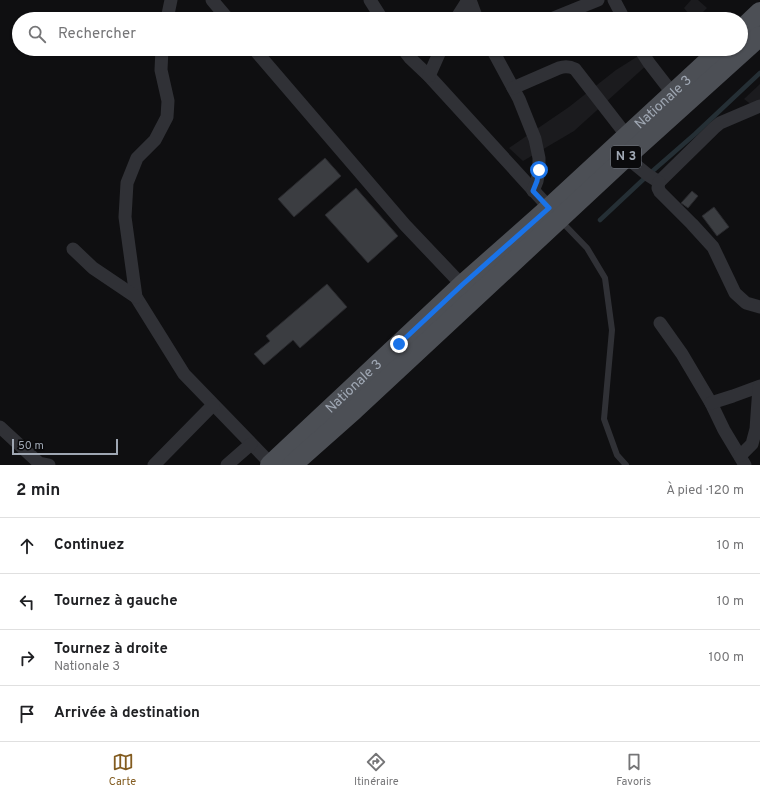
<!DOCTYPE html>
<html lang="fr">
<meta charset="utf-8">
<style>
body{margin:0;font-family:Overpass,sans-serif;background:#f6f6f6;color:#202124}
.scale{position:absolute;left:12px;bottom:10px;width:106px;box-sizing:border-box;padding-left:4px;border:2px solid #9fa7b3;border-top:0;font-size:11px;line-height:14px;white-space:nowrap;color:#9fa7b3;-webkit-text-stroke:3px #0a0a0c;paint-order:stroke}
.stop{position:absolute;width:12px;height:12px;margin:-9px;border:3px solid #1a73e8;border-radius:50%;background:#fff}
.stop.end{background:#1a73e8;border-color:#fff;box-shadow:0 1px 4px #0008}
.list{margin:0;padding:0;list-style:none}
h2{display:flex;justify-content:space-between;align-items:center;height:52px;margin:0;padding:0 16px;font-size:17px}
h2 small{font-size:13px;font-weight:400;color:#757577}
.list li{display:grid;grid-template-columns:26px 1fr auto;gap:12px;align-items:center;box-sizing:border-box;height:56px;padding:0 16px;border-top:1px solid #e0e0e0}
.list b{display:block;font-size:15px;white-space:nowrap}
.list p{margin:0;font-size:13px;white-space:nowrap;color:#757577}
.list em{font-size:13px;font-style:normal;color:#757577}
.icon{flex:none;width:22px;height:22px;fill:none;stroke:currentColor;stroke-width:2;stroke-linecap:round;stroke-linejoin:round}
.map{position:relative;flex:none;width:760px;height:465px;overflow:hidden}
.search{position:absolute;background:#fff;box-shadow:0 1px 3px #0004;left:12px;right:12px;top:12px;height:44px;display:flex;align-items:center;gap:10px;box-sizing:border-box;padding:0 14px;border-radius:22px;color:#757577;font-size:15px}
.sheet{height:276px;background:#fff}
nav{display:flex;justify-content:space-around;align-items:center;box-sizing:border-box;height:56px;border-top:1px solid #e0e0e0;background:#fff;font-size:11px;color:#757577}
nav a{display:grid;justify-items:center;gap:2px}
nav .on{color:#835c20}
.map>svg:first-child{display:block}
.built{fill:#1b1b1e}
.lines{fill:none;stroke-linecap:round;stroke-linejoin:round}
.stream{stroke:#252f35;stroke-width:4.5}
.building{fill:#3b3d41;stroke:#29292d}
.service{stroke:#303136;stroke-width:6}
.minor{stroke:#303136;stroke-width:13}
.primary{stroke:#4c4f55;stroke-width:20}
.route{stroke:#1a73e8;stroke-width:5}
.labels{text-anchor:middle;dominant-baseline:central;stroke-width:3;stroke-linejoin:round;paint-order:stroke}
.shield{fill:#0a0a0c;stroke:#727881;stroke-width:1}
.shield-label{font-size:13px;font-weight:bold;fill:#9fa7b3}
.street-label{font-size:14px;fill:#9fa7b3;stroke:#0a0a0c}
</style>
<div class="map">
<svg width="760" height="465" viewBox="0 0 760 465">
<rect width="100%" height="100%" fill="#0f0f11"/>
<g class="built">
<path d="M 691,0 L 698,0 L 707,8 L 696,19 L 688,13 L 684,8 Z"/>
<path d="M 643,53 L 649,63 L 574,131 L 523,161 L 509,148 L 569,107 L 616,70 Z"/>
<path d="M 760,84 L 760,107 L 757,109 L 744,99 Z"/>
</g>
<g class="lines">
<path class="stream" d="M 600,220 L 648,175 L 695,134 L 760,73"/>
</g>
<g class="building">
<path d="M 325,158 L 341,176 L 294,217 L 278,199 Z"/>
<path d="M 356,188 L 398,236 L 368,263 L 325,215 Z"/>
<path d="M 692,191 L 698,196 L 688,208 L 681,203 Z"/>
<path d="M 714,207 L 729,227 L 717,236 L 702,216 Z"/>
<path d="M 327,284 L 347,307 L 300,348 L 293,340 L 264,365 L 254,354 L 270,341 L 266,336 Z"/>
</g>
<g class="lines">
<path class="service" d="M 561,221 L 587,248 L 605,278 L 612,330 L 604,419 L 617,455 L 626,465"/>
<g class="minor">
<path d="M 212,0 L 228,19"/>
<path d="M 370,0 L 382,19"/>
<path d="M 470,0 L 477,19"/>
<path d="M 614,0 L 624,19"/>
<path d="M 167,19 L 171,0"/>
<path d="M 456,19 L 468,0"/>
<path d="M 551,19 L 598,0"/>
<path d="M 162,49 L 161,70 L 168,101 L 167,117 L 155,140 L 137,158 L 127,183 L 125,217 L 136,297 L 184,374 L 272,465"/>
<path d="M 254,49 L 405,225 L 462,285"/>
<path d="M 403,49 L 410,58 L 429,76 L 555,214"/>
<path d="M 492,49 L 519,99 L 535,139 L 539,158 L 539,170 L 537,181 L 533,191"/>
<path d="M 640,49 L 649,63 L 673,94"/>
<path d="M 429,76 L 441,49"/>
<path d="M 513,88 L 559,68 C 565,66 569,66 575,69 L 627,136"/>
<path d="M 626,157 L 648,175 L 659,182 L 714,128 L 720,123 L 760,106"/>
<path d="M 659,182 L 658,188 L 660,192 L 692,224 L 713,247 L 735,293 L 746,303 L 760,307"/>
<path d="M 73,249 L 93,268 L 136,297"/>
<path d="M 660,323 L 682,354 L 711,403 L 724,430 L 745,465"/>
<path d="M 711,403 L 733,396 L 760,386"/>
<path d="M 0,427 L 39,463 L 49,465"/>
<path d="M 740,456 L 752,444 L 756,429 L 759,387"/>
<path d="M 154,465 L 213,405"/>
<path d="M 227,465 L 251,444"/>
</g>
<g class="primary">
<path d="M 741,30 L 760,12"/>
<path id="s1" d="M 270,465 L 462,285 L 549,208 L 721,49"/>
<path d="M 292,465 L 354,410 L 626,157 L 760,36"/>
</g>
</g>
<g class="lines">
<path class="route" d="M 399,344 L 462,285 L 549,208 L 533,191 L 537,181 L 539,170"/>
</g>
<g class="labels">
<rect class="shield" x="611" y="146" width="30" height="22" rx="3"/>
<g class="shield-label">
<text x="626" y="157">N 3</text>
</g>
<g class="street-label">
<text stroke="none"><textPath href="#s1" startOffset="535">Nationale 3</textPath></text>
<text stroke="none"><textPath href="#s1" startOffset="115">Nationale 3</textPath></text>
</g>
</g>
</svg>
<div class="scale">50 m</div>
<div class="stop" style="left:539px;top:170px"></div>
<div class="stop end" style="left:399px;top:344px"></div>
<div class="search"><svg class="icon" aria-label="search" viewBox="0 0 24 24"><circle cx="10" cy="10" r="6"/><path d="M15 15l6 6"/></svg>Rechercher</div>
</div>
<section class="sheet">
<h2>2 min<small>À pied · 120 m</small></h2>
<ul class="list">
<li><svg class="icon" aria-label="ahead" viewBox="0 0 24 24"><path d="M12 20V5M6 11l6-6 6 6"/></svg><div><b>Continuez</b></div><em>10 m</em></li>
<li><svg class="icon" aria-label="left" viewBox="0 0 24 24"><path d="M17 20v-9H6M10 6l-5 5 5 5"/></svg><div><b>Tournez à gauche</b></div><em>10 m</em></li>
<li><svg class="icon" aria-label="right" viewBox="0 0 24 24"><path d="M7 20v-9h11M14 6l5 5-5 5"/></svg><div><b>Tournez à droite</b><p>Nationale 3</p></div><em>100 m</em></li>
<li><svg class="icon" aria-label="arrive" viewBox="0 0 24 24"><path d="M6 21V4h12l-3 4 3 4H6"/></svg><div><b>Arrivée à destination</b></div></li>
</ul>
</section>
<nav>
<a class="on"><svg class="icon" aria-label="map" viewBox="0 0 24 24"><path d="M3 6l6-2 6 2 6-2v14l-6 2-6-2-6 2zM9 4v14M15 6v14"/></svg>Carte</a>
<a><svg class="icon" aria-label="directions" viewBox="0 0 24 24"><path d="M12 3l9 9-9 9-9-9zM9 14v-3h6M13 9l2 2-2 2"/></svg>Itinéraire</a>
<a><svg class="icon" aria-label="saved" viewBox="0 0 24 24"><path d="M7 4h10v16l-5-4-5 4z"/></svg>Favoris</a>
</nav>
